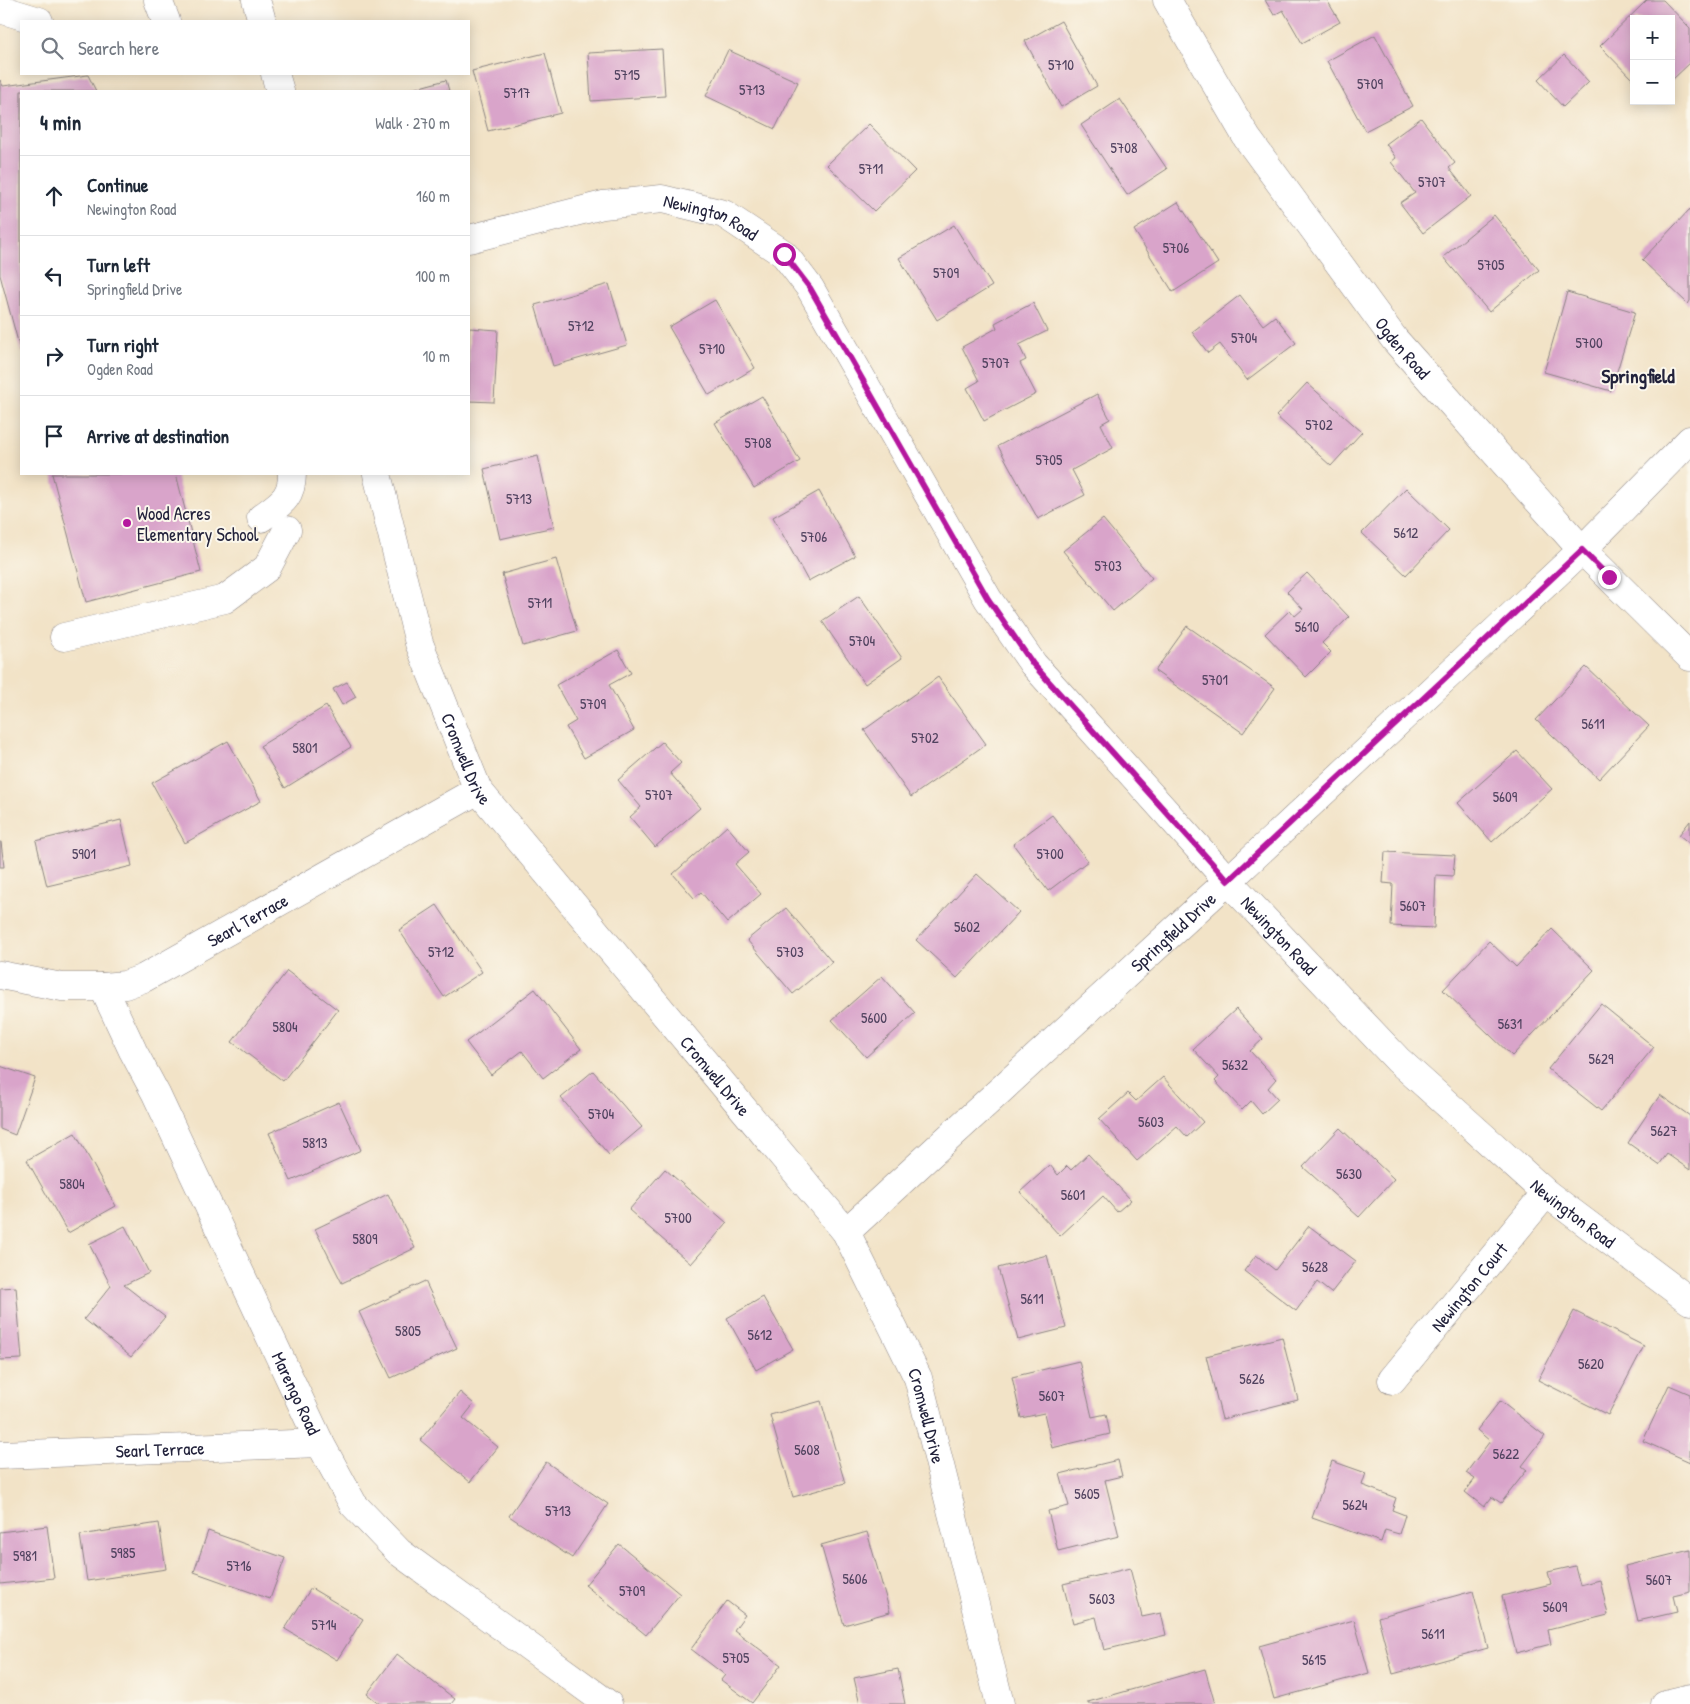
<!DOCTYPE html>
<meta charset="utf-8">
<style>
body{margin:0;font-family:"Patrick Hand",sans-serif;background:#f6f6f7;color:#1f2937}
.controls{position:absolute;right:15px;top:15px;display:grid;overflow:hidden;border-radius:0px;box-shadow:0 2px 12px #0003}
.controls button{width:45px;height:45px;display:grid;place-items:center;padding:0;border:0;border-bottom:1px solid #e0e1e3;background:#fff;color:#1f2937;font:25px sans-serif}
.stop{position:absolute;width:15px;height:15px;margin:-11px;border:4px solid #b5179e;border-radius:50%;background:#fff}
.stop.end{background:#b5179e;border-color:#fff;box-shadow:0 1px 5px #0008}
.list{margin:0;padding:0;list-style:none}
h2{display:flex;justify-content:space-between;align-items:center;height:65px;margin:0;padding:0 20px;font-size:21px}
h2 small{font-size:16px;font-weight:400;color:#747a83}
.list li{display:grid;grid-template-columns:32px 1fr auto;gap:15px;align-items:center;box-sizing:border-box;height:80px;padding:0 20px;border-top:1px solid #e0e1e3}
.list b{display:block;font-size:19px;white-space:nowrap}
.list p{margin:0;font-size:16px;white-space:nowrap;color:#747a83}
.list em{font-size:16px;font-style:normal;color:#747a83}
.icon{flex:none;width:28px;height:28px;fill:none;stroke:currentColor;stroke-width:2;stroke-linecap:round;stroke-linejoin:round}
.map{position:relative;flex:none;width:1690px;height:1704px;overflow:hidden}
.search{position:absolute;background:#fff;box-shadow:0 2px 12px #0003;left:20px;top:20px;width:450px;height:55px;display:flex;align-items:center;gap:12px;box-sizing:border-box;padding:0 18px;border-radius:0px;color:#747a83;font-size:19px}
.panel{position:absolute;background:#fff;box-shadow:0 2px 12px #0003;left:20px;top:90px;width:450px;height:385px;border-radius:0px}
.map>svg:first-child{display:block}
.building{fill:#d9a4ca}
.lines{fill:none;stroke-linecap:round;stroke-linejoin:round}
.minor-casing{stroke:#8a8281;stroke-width:29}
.minor{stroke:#fff;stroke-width:28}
.route{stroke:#b5179e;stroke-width:6}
.poi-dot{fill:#b5179e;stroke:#fbf7ec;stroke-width:2}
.labels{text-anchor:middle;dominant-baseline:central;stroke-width:4;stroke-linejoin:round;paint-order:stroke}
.number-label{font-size:15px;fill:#50425f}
.street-label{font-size:18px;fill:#22223b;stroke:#fbf7ec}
.poi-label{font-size:18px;fill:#22223b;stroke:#fbf7ec;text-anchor:start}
.neighbourhood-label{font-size:19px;font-weight:bold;fill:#22223b;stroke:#fbf7ec}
</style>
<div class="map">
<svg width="1690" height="1704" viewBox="0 0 1690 1704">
<rect width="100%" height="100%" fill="#fbf7ec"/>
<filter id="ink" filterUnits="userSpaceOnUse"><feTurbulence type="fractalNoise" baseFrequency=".02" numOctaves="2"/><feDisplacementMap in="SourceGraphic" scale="10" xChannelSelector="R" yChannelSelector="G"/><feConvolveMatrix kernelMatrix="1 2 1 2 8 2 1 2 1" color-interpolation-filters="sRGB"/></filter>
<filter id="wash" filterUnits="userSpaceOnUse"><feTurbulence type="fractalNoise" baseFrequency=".0096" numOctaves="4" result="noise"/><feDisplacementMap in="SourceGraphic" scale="20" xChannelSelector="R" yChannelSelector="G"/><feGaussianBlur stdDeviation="1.12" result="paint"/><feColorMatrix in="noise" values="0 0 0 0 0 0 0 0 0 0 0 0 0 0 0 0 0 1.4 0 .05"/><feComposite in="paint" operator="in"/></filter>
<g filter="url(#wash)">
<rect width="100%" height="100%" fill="#f2e3c7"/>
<g id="blocks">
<g class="building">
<path d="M 1265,0 L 1327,0 L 1340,22 L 1302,43 L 1283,10 L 1274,15 Z"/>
<path d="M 1647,0 L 1663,0 L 1690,28 L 1690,63 L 1671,81 L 1671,19 L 1634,19 L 1634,81 L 1600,46 Z"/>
<path d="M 1061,21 L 1097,86 L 1061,107 L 1025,41 Z"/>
<path d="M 1375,35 L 1413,106 L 1365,131 L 1327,61 Z"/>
<path d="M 662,49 L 665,96 L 591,101 L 588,53 Z"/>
<path d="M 728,50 L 798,82 L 775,129 L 706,96 Z"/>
<path d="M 545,53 L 561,113 L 488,131 L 472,71 Z"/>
<path d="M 1564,55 L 1589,82 L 1563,107 L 1538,80 Z"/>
<path d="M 88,75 L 96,91 L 21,91 L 21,353 L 0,275 L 0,80 L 3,86 Z"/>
<path d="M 446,80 L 449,91 L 405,91 Z"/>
<path d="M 1120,99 L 1167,169 L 1127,195 L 1081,125 Z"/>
<path d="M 1421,118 L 1455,163 L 1449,168 L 1471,196 L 1423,233 L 1400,203 L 1415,193 L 1391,162 L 1396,158 L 1386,144 Z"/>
<path d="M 869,124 L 915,171 L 874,211 L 827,165 Z"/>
<path d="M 1178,202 L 1218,263 L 1173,292 L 1134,230 Z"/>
<path d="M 1690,209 L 1690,301 L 1688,304 L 1642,260 Z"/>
<path d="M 1494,215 L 1539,270 L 1489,312 L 1443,257 Z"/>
<path d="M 954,225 L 992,286 L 937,320 L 899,258 Z"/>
<path d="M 609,284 L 627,345 L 553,366 L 535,305 Z"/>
<path d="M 1567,292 L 1635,312 L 1611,391 L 1544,372 Z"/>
<path d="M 1240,295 L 1263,325 L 1275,316 L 1296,343 L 1247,380 L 1220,344 L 1208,353 L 1192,332 Z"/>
<path d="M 715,300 L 755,368 L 709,395 L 669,327 Z"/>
<path d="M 1033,303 L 1047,331 L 1019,345 L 1026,360 L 1020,363 L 1036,394 L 984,421 L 967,388 L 979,381 L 962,347 L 997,328 L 995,323 Z"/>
<path d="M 469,328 L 498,330 L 494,402 L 469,401 Z"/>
<path d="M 1307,383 L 1362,432 L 1331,466 L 1276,416 Z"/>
<path d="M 1097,394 L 1110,419 L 1101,424 L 1113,448 L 1072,470 L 1085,495 L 1038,519 L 998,446 Z"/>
<path d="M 762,396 L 800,461 L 754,488 L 715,423 Z"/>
<path d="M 538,456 L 554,527 L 500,539 L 484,469 Z"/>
<path d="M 52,474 L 176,474 L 201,572 L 86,602 Z"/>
<path d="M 1406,488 L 1449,530 L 1406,575 L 1362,533 Z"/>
<path d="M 819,491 L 855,556 L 808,581 L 773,517 Z"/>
<path d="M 1103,519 L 1152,578 L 1113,611 L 1063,551 Z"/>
<path d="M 556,559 L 577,631 L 523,646 L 502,574 Z"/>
<path d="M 1307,573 L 1349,617 L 1322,643 L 1331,652 L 1306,677 L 1265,634 L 1290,610 L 1295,616 L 1303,609 L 1287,592 Z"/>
<path d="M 859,596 L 902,658 L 865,684 L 822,621 Z"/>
<path d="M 1187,626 L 1275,688 L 1243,733 L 1155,671 Z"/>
<path d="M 618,650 L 631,673 L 609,685 L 634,730 L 584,758 L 566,727 L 576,721 L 556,685 Z"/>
<path d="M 1586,667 L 1649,726 L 1599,779 L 1536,720 Z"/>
<path d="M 938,677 L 986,744 L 911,797 L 864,730 Z"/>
<path d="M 347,682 L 356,697 L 342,705 L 333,689 Z"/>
<path d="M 326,706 L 351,747 L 285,788 L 260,746 Z"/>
<path d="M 228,741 L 261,801 L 185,843 L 152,783 Z"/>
<path d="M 662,742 L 681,763 L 670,773 L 700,808 L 655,847 L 630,817 L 641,807 L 618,780 Z"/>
<path d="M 1517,751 L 1552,789 L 1492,842 L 1458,803 Z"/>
<path d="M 1052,815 L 1088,861 L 1048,891 L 1013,844 Z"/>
<path d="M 121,820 L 132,866 L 47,886 L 36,841 Z"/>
<path d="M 1690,821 L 1690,844 L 1679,835 Z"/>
<path d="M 727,826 L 749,852 L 735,864 L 761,894 L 727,923 L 701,892 L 694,898 L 673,874 Z"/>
<path d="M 0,842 L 1,842 L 4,867 L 0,867 Z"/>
<path d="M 1385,852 L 1455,855 L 1453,876 L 1436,875 L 1434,928 L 1391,926 L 1393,884 L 1383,883 Z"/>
<path d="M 977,874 L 1019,912 L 957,978 L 916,940 Z"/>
<path d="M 437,905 L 482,972 L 444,997 L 399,930 Z"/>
<path d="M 786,908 L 832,962 L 793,994 L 747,940 Z"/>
<path d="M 1552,929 L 1594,970 L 1512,1056 L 1443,990 L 1489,941 L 1516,967 Z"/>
<path d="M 287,971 L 338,1010 L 283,1081 L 232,1042 Z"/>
<path d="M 882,976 L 915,1013 L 866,1057 L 832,1020 Z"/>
<path d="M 535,989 L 581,1049 L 543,1078 L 522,1051 L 491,1075 L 466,1042 Z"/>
<path d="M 1601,1004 L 1654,1047 L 1601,1111 L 1548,1069 Z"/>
<path d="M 1236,1009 L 1263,1039 L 1250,1051 L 1276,1079 L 1268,1088 L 1278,1099 L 1262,1114 L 1251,1101 L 1242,1110 L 1215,1081 L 1219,1077 L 1193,1049 Z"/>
<path d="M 0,1066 L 35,1078 L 15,1135 L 0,1129 Z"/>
<path d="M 593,1071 L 642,1127 L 609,1155 L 561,1098 Z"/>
<path d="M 1163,1077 L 1203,1122 L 1187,1137 L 1177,1126 L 1137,1161 L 1099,1119 L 1128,1093 L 1136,1101 Z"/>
<path d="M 1660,1095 L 1690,1116 L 1690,1170 L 1667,1154 L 1659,1165 L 1628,1143 Z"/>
<path d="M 339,1102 L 361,1150 L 291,1181 L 269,1133 Z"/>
<path d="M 1340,1128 L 1394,1179 L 1359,1217 L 1303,1167 Z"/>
<path d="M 75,1133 L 116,1206 L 68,1233 L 27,1160 Z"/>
<path d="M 1088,1154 L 1131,1200 L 1117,1212 L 1103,1196 L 1060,1236 L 1020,1192 L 1050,1165 L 1058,1175 L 1067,1166 L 1071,1170 Z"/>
<path d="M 665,1169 L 727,1223 L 691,1264 L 629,1210 Z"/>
<path d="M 388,1194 L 415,1248 L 342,1283 L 315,1229 Z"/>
<path d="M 125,1226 L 149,1273 L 124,1285 L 165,1317 L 131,1357 L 84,1319 L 111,1286 L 89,1244 Z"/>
<path d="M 1309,1226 L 1356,1261 L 1331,1293 L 1317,1282 L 1296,1311 L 1244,1271 L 1256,1255 L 1275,1270 Z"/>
<path d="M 1047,1255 L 1066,1328 L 1018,1340 L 998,1268 Z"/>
<path d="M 425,1281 L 457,1348 L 391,1378 L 359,1312 Z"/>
<path d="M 16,1287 L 22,1359 L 0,1360 L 0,1288 Z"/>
<path d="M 763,1297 L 793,1349 L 756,1370 L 727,1318 Z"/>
<path d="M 1574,1311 L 1644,1346 L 1608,1415 L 1538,1380 Z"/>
<path d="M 1282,1337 L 1298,1400 L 1222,1419 L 1206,1356 Z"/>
<path d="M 1079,1361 L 1092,1417 L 1106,1414 L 1110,1434 L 1052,1448 L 1044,1413 L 1021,1418 L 1012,1377 Z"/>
<path d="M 1669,1385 L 1690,1394 L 1690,1462 L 1643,1441 Z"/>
<path d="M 460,1392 L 474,1404 L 463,1418 L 498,1447 L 470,1482 L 420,1440 Z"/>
<path d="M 821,1401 L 845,1483 L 793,1497 L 770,1415 Z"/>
<path d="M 1500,1401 L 1545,1436 L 1522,1466 L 1527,1470 L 1501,1503 L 1492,1497 L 1484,1507 L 1465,1492 L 1475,1479 L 1466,1473 L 1490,1441 L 1477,1430 Z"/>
<path d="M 1118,1460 L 1122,1476 L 1105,1480 L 1119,1536 L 1058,1551 L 1048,1511 L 1069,1506 L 1060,1474 Z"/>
<path d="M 1332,1461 L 1366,1473 L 1362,1485 L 1396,1498 L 1392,1510 L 1405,1515 L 1399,1534 L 1385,1530 L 1381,1542 L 1312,1518 Z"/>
<path d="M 546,1462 L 608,1504 L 572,1558 L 509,1516 Z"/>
<path d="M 159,1523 L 166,1569 L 87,1581 L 80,1535 Z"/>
<path d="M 47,1526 L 54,1578 L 0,1584 L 0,1532 Z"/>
<path d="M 208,1531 L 285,1558 L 270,1599 L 194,1572 Z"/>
<path d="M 867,1532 L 890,1612 L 844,1625 L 821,1545 Z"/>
<path d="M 619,1544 L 680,1594 L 646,1635 L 585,1585 Z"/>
<path d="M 1690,1550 L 1690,1592 L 1673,1596 L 1677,1612 L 1638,1621 L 1625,1566 Z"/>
<path d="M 1575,1566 L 1580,1585 L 1600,1580 L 1608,1615 L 1548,1630 L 1551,1644 L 1516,1653 L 1502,1596 L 1551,1584 L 1548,1572 Z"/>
<path d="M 1130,1568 L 1142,1617 L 1161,1613 L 1166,1635 L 1104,1650 L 1096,1617 L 1073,1623 L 1063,1584 Z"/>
<path d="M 311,1588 L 363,1619 L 337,1660 L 285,1629 Z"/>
<path d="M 1473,1591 L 1488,1648 L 1393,1674 L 1378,1617 Z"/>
<path d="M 727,1601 L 745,1615 L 734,1630 L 781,1665 L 752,1703 L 721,1680 L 725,1675 L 691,1649 Z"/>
<path d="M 1354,1620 L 1369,1673 L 1274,1699 L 1259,1646 Z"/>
<path d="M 397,1654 L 455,1699 L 451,1704 L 380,1704 L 367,1694 Z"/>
<path d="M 898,1669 L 905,1704 L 860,1704 L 854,1678 Z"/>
<path d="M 1205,1669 L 1215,1704 L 1088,1704 L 1088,1702 Z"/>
</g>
</g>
</g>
<g filter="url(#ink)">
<use href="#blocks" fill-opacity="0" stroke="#8a8281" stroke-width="1"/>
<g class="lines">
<g class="minor-casing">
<g id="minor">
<path d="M 158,0 L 166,21"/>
<path d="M 256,0 L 262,21"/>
<path id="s1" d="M 1167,0 L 1247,138 L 1395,340 L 1582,550 L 1690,657"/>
<path d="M 0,9 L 39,21"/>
<path d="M 275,74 L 280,91"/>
<path id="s2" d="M 469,239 L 603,205 L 662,199 L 724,214 L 784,254 L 810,288 L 988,599 L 1033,664 L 1228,881 L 1398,1060 L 1546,1193 L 1690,1301"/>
<path id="s3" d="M 377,474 L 419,643 L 478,790 L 846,1232 L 918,1378 L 1000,1704"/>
<path d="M 261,518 C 279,504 292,499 292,474"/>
<path d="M 64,637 L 225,599 L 267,568 L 287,530"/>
<path id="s4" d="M 0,975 L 62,987 L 103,987 L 125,985 L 144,978 L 478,790"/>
<path id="s5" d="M 103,987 L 133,1051 L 156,1094 L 320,1443 L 353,1504 L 399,1552 L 608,1704"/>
<path id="s6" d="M 846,1232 L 1228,881 L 1582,550 L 1690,440"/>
<path id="s7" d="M 1392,1380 L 1546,1193"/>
<path id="s8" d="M 0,1455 L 320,1443"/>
<path d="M 1665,1704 L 1690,1698"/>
</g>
</g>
<use href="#minor" class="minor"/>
</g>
</g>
<g class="lines" filter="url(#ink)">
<path class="route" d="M 784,254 L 810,288 L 988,599 L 1033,664 L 1228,881 L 1582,550 L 1609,577"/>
</g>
<circle class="poi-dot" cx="127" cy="523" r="5"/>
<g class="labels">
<g class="number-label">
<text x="1061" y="64">5710</text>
<text x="627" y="74">5715</text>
<text x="1370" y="83">5709</text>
<text x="752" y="89">5713</text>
<text x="517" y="92">5717</text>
<text x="1124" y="147">5708</text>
<text x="871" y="168">5711</text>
<text x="1432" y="181">5707</text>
<text x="1176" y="247">5706</text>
<text x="1491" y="264">5705</text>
<text x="946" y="272">5709</text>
<text x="581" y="325">5712</text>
<text x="1244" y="337">5704</text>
<text x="1589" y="342">5700</text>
<text x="712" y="348">5710</text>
<text x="996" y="362">5707</text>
<text x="1319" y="424">5702</text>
<text x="758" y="442">5708</text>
<text x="1049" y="459">5705</text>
<text x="519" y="498">5713</text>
<text x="1406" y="532">5612</text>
<text x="814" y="536">5706</text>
<text x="1108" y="565">5703</text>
<text x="540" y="602">5711</text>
<text x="1307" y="626">5610</text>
<text x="862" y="640">5704</text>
<text x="1215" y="679">5701</text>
<text x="593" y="703">5709</text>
<text x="1593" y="723">5611</text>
<text x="925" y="737">5702</text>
<text x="305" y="747">5801</text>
<text x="659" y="794">5707</text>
<text x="1505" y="796">5609</text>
<text x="84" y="853">5901</text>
<text x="1050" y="853">5700</text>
<text x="1413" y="905">5607</text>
<text x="967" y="926">5602</text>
<text x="441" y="951">5712</text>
<text x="790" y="951">5703</text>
<text x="874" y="1017">5600</text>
<text x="1510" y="1023">5631</text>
<text x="285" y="1026">5804</text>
<text x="1601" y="1058">5629</text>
<text x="1235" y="1064">5632</text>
<text x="601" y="1113">5704</text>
<text x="1151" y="1121">5603</text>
<text x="1664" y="1130">5627</text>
<text x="315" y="1142">5813</text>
<text x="1349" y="1173">5630</text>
<text x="72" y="1183">5804</text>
<text x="1073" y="1194">5601</text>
<text x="678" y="1217">5700</text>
<text x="365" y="1238">5809</text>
<text x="1315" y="1266">5628</text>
<text x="1032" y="1298">5611</text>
<text x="408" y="1330">5805</text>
<text x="760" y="1334">5612</text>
<text x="1591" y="1363">5620</text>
<text x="1252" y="1378">5626</text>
<text x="1052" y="1395">5607</text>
<text x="807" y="1449">5608</text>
<text x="1506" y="1453">5622</text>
<text x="1087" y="1493">5605</text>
<text x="1355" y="1504">5624</text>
<text x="558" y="1510">5713</text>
<text x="123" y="1552">5985</text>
<text x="25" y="1555">5981</text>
<text x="239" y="1565">5716</text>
<text x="855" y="1578">5606</text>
<text x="1659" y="1579">5607</text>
<text x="632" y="1590">5709</text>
<text x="1102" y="1598">5603</text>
<text x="1555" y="1606">5609</text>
<text x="324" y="1624">5714</text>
<text x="1433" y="1633">5611</text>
<text x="736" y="1657">5705</text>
<text x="1314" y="1659">5615</text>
</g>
<g class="street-label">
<text stroke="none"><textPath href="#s2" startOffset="250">Newington Road</textPath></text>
<text stroke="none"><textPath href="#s1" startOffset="421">Ogden Road</textPath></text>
<text stroke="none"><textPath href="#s3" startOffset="299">Cromwell Drive</textPath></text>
<text stroke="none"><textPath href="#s4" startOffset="265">Searl Terrace</textPath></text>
<text stroke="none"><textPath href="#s6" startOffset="444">Springfield Drive</textPath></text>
<text stroke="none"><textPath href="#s2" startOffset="1180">Newington Road</textPath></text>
<text stroke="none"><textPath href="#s3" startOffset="704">Cromwell Drive</textPath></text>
<text stroke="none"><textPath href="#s2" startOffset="1585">Newington Road</textPath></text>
<text stroke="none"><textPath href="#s7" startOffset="121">Newington Court</textPath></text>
<text stroke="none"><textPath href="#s5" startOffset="450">Marengo Road</textPath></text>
<text stroke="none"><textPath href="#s3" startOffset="1109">Cromwell Drive</textPath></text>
<text stroke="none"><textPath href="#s8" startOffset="160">Searl Terrace</textPath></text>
</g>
<g class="poi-label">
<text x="137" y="513">Wood Acres<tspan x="137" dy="21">Elementary School</tspan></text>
</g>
<g class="neighbourhood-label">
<text x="1638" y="376">Springfield</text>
</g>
</g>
</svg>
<div class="controls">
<button>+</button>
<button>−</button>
</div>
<div class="stop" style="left:784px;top:254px"></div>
<div class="stop end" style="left:1609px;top:577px"></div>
<div class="search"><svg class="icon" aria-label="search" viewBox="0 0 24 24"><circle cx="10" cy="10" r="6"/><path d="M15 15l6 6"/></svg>Search here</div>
<section class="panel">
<h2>4 min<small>Walk · 270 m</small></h2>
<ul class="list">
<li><svg class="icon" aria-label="ahead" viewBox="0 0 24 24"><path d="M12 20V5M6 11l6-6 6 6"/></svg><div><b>Continue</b><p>Newington Road</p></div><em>160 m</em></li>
<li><svg class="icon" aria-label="left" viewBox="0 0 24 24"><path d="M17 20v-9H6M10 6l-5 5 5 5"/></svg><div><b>Turn left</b><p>Springfield Drive</p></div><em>100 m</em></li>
<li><svg class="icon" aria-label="right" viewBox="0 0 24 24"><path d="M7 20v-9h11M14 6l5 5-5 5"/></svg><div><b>Turn right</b><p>Ogden Road</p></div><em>10 m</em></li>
<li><svg class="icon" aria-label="arrive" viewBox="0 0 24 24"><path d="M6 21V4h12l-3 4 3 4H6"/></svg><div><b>Arrive at destination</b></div></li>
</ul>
</section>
</div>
